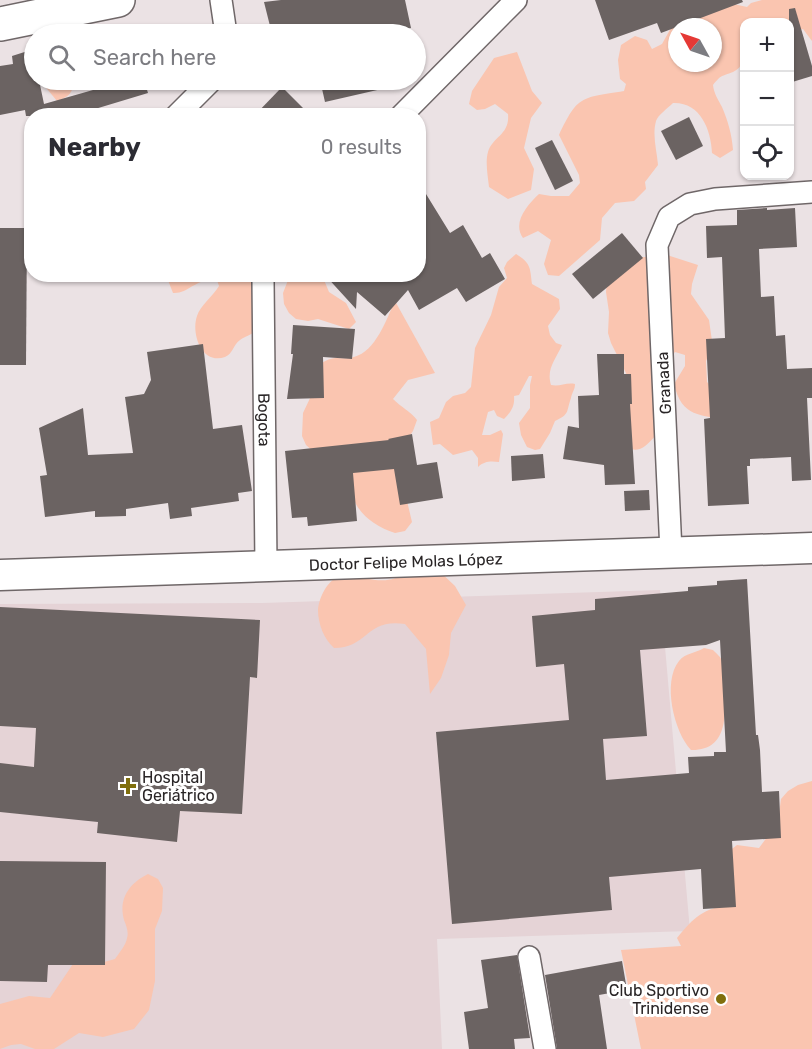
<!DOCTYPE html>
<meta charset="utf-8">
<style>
body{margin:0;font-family:Rubik,sans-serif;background:#f2f2f3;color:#2b2b33}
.controls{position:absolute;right:18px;top:18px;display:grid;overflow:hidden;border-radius:12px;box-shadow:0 2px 4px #0004}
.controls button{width:54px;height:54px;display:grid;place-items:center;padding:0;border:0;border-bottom:2px solid #e1e1e2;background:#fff;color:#2b2b33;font:30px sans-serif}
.compass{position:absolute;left:668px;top:18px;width:54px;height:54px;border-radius:50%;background:#fff;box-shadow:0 2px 4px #0004;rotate:310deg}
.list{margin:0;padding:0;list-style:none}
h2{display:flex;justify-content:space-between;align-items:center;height:78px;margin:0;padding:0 24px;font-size:26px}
h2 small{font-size:20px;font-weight:400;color:#7c7c81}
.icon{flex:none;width:33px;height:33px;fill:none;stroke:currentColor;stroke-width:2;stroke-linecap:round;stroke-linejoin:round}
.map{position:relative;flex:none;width:812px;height:1049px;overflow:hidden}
.search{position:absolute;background:#fff;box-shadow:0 2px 4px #0004;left:24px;top:24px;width:402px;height:66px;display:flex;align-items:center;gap:15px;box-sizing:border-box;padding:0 21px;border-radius:33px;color:#7c7c81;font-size:22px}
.panel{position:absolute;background:#fff;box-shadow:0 2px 4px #0004;left:24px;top:108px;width:402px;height:174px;border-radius:24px}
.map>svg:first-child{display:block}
.built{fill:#e5d3d6}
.green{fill:#fac5b0;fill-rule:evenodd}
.building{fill:#6b6362;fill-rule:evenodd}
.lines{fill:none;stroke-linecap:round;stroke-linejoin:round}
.minor-casing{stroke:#6f6768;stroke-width:24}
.secondary-casing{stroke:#6f6768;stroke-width:33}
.primary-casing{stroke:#6f6768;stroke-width:36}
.minor{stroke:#fff;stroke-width:21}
.secondary{stroke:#fff;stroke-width:30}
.primary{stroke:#fff;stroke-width:33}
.poi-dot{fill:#806f0d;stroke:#fff;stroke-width:2}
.labels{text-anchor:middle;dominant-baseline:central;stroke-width:6;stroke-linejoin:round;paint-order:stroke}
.street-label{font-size:16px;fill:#292526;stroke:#fff}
.poi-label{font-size:16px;fill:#292526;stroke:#fff;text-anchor:start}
</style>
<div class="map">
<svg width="812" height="1049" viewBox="0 0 812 1049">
<rect width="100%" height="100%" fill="#ebe2e4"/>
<path class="built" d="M 660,590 L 690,931 L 437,939 L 442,1049 L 0,1049 L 0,604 L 262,603 Z"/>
<g class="green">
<path d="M 762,0 L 812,0 L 812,41 L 803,29 L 790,33 L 790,22 L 744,22 C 744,38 750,65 733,72 C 721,77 722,74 713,85 C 714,94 718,99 722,107 C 728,121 732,135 733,150 L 720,158 L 712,153 C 711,129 700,102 673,103 C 668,108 658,115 656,121 C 652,136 657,151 658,165 L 645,182 L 646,189 L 634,201 L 615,203 L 602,218 L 600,240 L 559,276 L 548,275 L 544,264 L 551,240 L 538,231 L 523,238 C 512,223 527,205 539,194 L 551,196 L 569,196 L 580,183 L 579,175 L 559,135 C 578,95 581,98 624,91 L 626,84 L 620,79 L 618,60 L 621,45 L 635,36 L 647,40 L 652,49 L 662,44 L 672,26 L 685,21 L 696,20 L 729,3 L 747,7 L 751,3 ZM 677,27 L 713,27 L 713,63 L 677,63 Z"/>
<path d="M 517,52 L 532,91 L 542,103 L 531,118 L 524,148 L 534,169 L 531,190 L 508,199 L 489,187 C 488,177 485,162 488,152 C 493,136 510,135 508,114 L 495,104 L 485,109 L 477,110 L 469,104 L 472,91 L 494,58 Z"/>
<path d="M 43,80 L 74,80 C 73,93 69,97 57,101 L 43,84 Z"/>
<path d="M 516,254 C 531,263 530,268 532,284 L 559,299 L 560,309 L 548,326 L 550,335 L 556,343 L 562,345 C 556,359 546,369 551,385 C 560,387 566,382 575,384 C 575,390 572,392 571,398 C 566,412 570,414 555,421 L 550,433 L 540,449 L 535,450 L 527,447 L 521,435 L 519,423 L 530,408 L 530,385 L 532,376 L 529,376 L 519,395 L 514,396 C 515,406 511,412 504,419 L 497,416 L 494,410 L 488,412 L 482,435 L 490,435 L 501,430 L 503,434 L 499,462 C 491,461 484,461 478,467 L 478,458 L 472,450 L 453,455 L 440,444 L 433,445 L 430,422 L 439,418 L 446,402 L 453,396 L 465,393 L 471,387 L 475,348 L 491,315 L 499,287 L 507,278 L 504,268 L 507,262 Z"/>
<path d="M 667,255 L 698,265 L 692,284 L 691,294 L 709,320 L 712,341 L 710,352 L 706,361 L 707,382 L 715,390 L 730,421 C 700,414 682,418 674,384 L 685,366 L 685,355 L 675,352 L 669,360 L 656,435 C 644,449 637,455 620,444 L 631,393 L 626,373 L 611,343 L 608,333 L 609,312 L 606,292 L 607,281 L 633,258 Z"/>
<path d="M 166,275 L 261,275 L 259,328 C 251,336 247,335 240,340 C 233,345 233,354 225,357 C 201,365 191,333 197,316 C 200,306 213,296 219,286 L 217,280 C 195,278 189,294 173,293 Z"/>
<path d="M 290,275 L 322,275 L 329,292 L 346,303 L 356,322 L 349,329 L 318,319 L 308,321 L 296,319 L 289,313 L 284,304 L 283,293 Z"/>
<path d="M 395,301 L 435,373 L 408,380 L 393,399 C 401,407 410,411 417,420 L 413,431 L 402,447 L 407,501 L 412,522 L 405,531 L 395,533 C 371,525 352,510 350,483 C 349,473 357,459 360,450 L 352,444 L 314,452 L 306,445 L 302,436 L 303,413 L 312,394 L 322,363 C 336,354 341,361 354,357 C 376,351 386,320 395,301 Z"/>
<path d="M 437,569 L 455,586 L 466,605 L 451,633 L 449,655 L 441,678 L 430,694 L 426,649 L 405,624 C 366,618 368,648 334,648 C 324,639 318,624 318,610 C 319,597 329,575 345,576 C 369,576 387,589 408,570 Z"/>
<path d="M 704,648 L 713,650 C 716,653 721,657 722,661 C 725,668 723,678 724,685 C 726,713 729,751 691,750 C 674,732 662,682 679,661 C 685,653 696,653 704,648 Z"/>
<path d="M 812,781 L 812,1049 L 641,1049 L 621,950 L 681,946 L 677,938 C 695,916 702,910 730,904 L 735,895 L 728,852 L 737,845 L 759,848 L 778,822 L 781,799 L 788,791 L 798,785 Z"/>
<path d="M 148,874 L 158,879 L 163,888 L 162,911 L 155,929 L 155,981 L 149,1010 L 134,1029 L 103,1037 L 79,1033 L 54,1049 L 35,1049 L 21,1044 L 11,1045 L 0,1049 L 0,1004 L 29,996 L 50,998 L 75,961 L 104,962 L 115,959 C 119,953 126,945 127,938 C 129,932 126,925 124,920 C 118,898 130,883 148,874 Z"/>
</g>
<g class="building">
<path d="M 281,0 L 405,0 L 411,28 L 376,34 L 272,34 L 264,2 Z"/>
<path d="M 595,0 L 742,0 L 743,2 L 661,33 L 657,23 L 609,40 Z"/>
<path d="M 795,8 L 812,66 L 812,76 L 789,83 L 789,9 Z"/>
<path d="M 34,49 L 34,80 L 39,80 L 44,104 L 93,90 L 90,80 L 144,80 L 148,93 L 95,109 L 96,116 L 26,116 L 25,110 L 0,115 L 0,66 L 13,64 L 12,56 Z"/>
<path d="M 320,80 L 385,80 L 386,88 L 325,102 Z"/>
<path d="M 282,87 L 311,116 L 254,116 Z"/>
<path d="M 689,117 L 703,146 L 676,160 L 661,131 Z"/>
<path d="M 552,140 L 573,181 L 555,190 L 535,148 Z"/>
<path d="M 418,181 L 450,233 L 463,225 L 482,258 L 490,253 L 505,279 L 466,302 L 457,288 L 419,310 L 408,290 L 385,316 L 357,292 L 356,309 L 324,274 L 418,274 Z"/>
<path d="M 767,208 L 767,210 L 795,208 L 797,247 L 759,249 L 761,297 L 774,296 L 776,336 L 785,335 L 787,369 L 812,368 L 812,398 L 807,398 L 811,480 L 792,481 L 791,457 L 750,459 L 750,466 L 747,466 L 749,504 L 708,506 L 704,419 L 710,418 L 706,339 L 725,338 L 722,257 L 707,258 L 706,226 L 737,225 L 737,210 Z"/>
<path d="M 0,228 L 27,228 L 26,365 L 0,365 Z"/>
<path d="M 622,233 L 643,258 L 593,299 L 572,274 Z"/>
<path d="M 293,325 L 355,329 L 352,359 L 323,357 L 324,398 L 287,399 L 293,354 L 291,354 Z"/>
<path d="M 203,344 L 213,429 L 242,425 L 252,491 L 238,493 L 239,501 L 191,508 L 192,516 L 170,519 L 168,503 L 126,509 L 126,516 L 95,517 L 95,511 L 45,517 L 40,476 L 47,475 L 39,428 L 83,408 L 88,455 L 133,453 L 125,397 L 144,394 L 151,380 L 147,352 Z"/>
<path d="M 597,354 L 624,354 L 624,374 L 631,374 L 632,404 L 630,404 L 635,484 L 605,485 L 604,465 L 563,459 L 568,426 L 579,428 L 578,396 L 599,395 Z"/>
<path d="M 412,434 L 417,465 L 437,462 L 443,498 L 400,505 L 394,469 L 353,473 L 357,521 L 308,526 L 307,517 L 292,518 L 285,451 L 389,440 L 388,439 Z"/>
<path d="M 543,454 L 545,478 L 512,481 L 511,456 Z"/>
<path d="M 649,490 L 650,510 L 625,511 L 624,491 Z"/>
<path d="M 747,579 L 756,735 L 758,735 L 760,750 L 762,792 L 779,791 L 781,838 L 732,841 L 736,907 L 703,909 L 701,869 L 609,877 L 612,910 L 452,924 L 436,732 L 569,720 L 564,664 L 536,667 L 532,616 L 595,610 L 595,599 L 688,591 L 688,587 L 717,585 L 717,581 ZM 720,640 L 726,752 L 714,752 L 714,756 L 688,757 L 689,773 L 606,780 L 603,739 L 647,736 L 640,650 L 706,645 Z"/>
<path d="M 0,607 L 260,620 L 257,678 L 250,677 L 242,814 L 180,811 L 177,842 L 97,833 L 98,822 L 0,812 L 0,763 L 34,767 L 36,728 L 0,726 Z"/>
<path d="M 0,861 L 106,862 L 105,965 L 48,965 L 47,982 L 0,981 Z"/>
<path d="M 517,955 L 530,1038 L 514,1039 L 515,1049 L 469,1049 L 464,1012 L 488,1008 L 481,960 Z"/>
<path d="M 622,961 L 627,990 L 599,995 L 607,1049 L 557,1049 L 545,975 Z"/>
</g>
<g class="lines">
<g class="minor-casing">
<g id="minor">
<path d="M 221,0 L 226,34"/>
<path d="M 176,116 L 212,80"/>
<path d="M 401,116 L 516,0"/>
<path id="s1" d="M 265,274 L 263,280 L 266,565"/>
<path d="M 671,552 L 657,245 L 669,217 L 690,204 L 715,199 L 812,192"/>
<path d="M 529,957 L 545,1049"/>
</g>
</g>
<g class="secondary-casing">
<g id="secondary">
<path id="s2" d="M 0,575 L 812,548"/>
</g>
</g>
<g class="primary-casing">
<path id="primary" d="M 0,24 L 118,0"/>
</g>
<use href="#minor" class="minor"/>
<use href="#secondary" class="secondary"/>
<use href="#primary" class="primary"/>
</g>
<g class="poi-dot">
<path d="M125 777h6v6h6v6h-6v6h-6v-6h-6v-6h6z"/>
<circle cx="721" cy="999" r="6"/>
</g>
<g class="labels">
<g class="street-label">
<text transform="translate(664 383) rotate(-93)">Granada</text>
<text stroke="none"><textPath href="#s1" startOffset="146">Bogota</textPath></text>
<text stroke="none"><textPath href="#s2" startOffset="406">Doctor Felipe Molas López</textPath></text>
</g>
<g class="poi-label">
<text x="142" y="777">Hospital<tspan x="142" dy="18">Geriátrico</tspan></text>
<text x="709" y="990" text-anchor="end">Club Sportivo<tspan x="709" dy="18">Trinidense</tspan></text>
</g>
</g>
</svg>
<div class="controls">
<button>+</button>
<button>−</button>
<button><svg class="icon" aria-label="locate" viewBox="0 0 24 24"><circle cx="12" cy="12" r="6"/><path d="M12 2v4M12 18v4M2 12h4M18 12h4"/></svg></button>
</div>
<svg class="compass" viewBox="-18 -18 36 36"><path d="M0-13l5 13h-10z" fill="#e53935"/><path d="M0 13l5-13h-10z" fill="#7c7c81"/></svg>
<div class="search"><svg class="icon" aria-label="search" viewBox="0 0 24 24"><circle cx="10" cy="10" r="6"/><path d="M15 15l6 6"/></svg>Search here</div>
<section class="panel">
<h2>Nearby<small>0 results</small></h2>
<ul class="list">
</ul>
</section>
</div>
